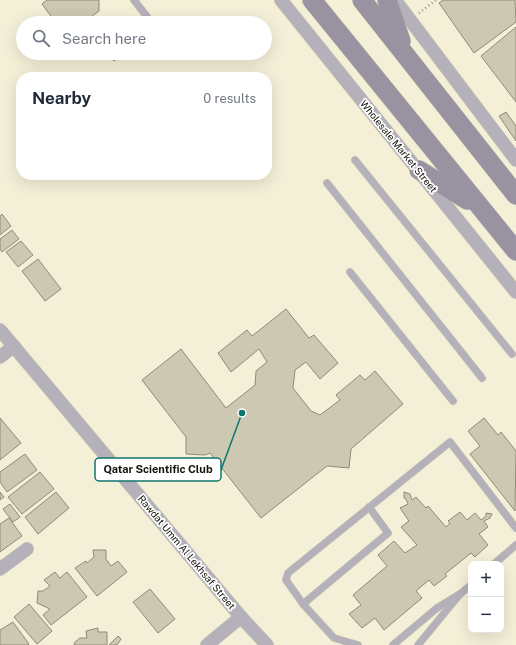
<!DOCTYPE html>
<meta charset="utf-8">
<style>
body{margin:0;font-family:"Public Sans",sans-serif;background:#f2f2f3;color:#1f2937}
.controls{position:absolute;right:12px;bottom:12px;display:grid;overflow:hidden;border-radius:8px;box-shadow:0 4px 16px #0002}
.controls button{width:36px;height:36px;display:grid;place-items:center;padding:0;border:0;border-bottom:1px solid #e0e1e3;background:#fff;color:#1f2937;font:20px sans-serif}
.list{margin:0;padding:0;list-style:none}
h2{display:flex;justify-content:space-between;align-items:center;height:52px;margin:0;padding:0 16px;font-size:17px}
h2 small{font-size:13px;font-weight:400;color:#747a83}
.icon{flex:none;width:22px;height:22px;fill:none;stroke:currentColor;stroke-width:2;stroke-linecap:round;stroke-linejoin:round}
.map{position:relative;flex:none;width:516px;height:645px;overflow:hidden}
.search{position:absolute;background:#fff;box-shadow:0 4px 16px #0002;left:16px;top:16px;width:256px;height:44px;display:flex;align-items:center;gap:10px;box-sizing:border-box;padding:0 14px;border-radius:22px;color:#747a83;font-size:15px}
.panel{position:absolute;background:#fff;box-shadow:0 4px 16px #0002;left:16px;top:72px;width:256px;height:108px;border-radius:16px}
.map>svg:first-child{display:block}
.building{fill:#cdc8b1;stroke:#908b75}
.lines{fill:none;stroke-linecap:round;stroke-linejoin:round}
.lane-casing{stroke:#d0ccb6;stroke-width:8}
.street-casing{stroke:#d0ccb6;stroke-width:14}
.secondary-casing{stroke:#d0ccb6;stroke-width:20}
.path{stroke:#9b9785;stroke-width:2.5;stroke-dasharray:1 3;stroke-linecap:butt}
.lane{stroke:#b5b1ba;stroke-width:7}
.street{stroke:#b5b1ba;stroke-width:13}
.secondary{stroke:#9992a0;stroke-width:19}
.labels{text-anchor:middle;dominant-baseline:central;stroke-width:3.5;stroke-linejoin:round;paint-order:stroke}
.street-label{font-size:10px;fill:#14120a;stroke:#fff}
.leader{fill:none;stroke:#0f766e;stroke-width:1.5}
.callout-dot{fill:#0f766e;stroke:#fff;stroke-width:1.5}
.callout{fill:#fff;stroke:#0f766e;stroke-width:1.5}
.callout-label{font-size:11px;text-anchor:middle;font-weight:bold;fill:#14120a}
</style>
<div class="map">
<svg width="516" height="645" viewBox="0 0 516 645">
<rect width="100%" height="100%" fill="#f4efd7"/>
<g class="building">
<path d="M 47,0 L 99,0 L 99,11 L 83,23 L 56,23 L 42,4 Z"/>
<path d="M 443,0 L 515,0 L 516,22 L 474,53 L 439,3 Z"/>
<path d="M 516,27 L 516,102 L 481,56 Z"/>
<path d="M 109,53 L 124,53 L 114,61 Z"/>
<path d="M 506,112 L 516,126 L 516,141 L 499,116 Z"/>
<path d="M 2,214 L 11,226 L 0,235 L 0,216 Z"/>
<path d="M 12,230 L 19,239 L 2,252 L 0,249 L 0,239 Z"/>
<path d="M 21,241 L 33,255 L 18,267 L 6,252 Z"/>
<path d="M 38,259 L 61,289 L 45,301 L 22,271 Z"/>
<path d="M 286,309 L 309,338 L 314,335 L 338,363 L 320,379 L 306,362 L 295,370 L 293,388 L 311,411 L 320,415 L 340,400 L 336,395 L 360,375 L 365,380 L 375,371 L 403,404 L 351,449 L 349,468 L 327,466 L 261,518 L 210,453 L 205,455 L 186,454 L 186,437 L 142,380 L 181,349 L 226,408 L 255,385 L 256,371 L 267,362 L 259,349 L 231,372 L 218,353 L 247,330 L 252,336 Z"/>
<path d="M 0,418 L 21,443 L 0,460 Z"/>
<path d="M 484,418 L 498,435 L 501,432 L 516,451 L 515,511 L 470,454 L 480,446 L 468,431 Z"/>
<path d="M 25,454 L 37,470 L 7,492 L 0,482 L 0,472 Z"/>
<path d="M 40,472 L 54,489 L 22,514 L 8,497 Z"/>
<path d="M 0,492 L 4,497 L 0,500 Z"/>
<path d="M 56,492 L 69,508 L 38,534 L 25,517 Z"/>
<path d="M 404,492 L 410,494 L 412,500 L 416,497 L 426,508 L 428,506 L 446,527 L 450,523 L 448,521 L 460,512 L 467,520 L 475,513 L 481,520 L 486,516 L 486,513 L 492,514 L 490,518 L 484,521 L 488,527 L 479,534 L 488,545 L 475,557 L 471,553 L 445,574 L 447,576 L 434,586 L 429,580 L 416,591 L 422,598 L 384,630 L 375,618 L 362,628 L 349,614 L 361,605 L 353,595 L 387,566 L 378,555 L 394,541 L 405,553 L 417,545 L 401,527 L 409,521 L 400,508 L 408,504 L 406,499 L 404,498 Z"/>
<path d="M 10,504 L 20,517 L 13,522 L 3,509 Z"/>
<path d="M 9,518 L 22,536 L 0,552 L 0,524 Z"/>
<path d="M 93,550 L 106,550 L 106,559 L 111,566 L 118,561 L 127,572 L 97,596 L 75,568 L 86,561 L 87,563 L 94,557 Z"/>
<path d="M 55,572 L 60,578 L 67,572 L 87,597 L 51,625 L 43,615 L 50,609 L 37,603 L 38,591 L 43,591 L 50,586 L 44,580 Z"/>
<path d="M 150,589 L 175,619 L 158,633 L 133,602 Z"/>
<path d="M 29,604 L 52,631 L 37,644 L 14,617 Z"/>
<path d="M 13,622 L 29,644 L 28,645 L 0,645 L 0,630 Z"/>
<path d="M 98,628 L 98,632 L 107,632 L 107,645 L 74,645 L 75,642 L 80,638 L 87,638 L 86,631 Z"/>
<path d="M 118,636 L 121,639 L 117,645 L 109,645 Z"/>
</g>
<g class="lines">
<g class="lane-casing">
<g id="lane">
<path d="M 134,0 L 152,23"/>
<path d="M 355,160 L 512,354"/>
<path d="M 327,183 L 482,378"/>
<path d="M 350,272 L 453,401"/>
<path d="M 494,564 L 516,545"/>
<path d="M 303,604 L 388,533 L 369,507"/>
<path d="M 358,645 L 334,638 L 303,604 L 286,580 L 288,573 L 450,442 L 516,528"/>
<path d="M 393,645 L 437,608 L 460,594"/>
<path d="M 418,645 L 460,594 L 471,585"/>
</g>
</g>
<g class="street-casing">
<g id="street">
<path d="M 281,0 L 516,292"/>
<path d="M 395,0 L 516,160"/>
<path d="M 0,330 L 241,617 L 267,645"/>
<path d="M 0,357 L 14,346"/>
<path d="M 0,569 L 27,549"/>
<path d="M 207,645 L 241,617"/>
</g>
</g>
<g class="secondary-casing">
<g id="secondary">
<path d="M 312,0 L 516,251"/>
<path d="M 362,0 L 516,195"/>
<path d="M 387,0 L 401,41"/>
<path d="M 419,170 L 467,200"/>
</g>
</g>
<path class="path" d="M 419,13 L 436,0"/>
<use href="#lane" class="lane"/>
<use href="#street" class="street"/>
<use href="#secondary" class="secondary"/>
</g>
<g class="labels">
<g class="street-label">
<text transform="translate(399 146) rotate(51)">Wholesale Market Street</text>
<text transform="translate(187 552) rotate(50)">Rawdat Umm Al Lekhsaf Street</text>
</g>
</g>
<path class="leader" d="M242 413L221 470"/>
<circle class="callout-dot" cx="242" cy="413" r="4"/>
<rect class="callout" x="95" y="458" width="126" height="23" rx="4"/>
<g class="callout-label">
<text x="158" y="473">Qatar Scientific Club</text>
</g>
</svg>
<div class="controls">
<button>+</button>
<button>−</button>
</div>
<div class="search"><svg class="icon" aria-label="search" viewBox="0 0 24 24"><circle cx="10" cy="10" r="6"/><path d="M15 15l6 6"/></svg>Search here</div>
<section class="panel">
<h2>Nearby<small>0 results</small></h2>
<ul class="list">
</ul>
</section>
</div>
